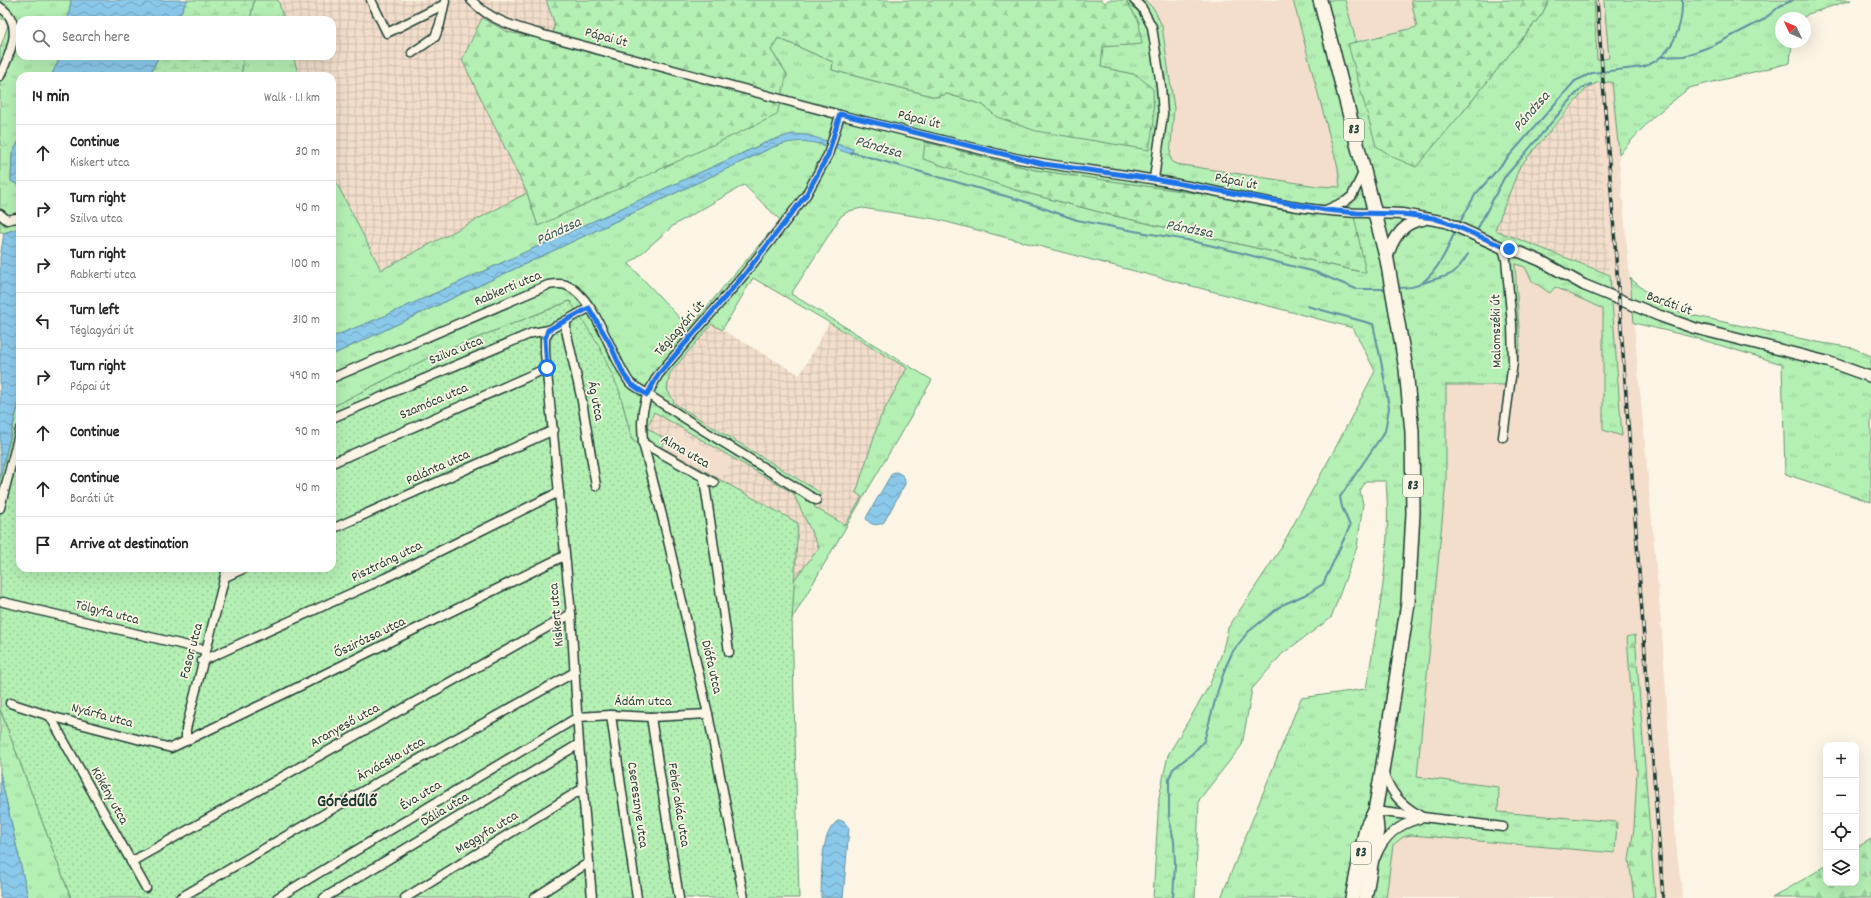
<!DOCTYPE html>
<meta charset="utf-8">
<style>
body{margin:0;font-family:Dekko,sans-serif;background:#f6f6f6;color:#222}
.controls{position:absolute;right:12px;bottom:12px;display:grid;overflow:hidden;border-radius:8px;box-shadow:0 4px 16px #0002}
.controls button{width:36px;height:36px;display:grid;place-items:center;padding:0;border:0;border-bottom:1px solid #e0e0e0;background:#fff;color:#222;font:20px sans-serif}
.compass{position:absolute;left:1775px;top:12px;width:36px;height:36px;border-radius:50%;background:#fff;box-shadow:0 4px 16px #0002;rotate:314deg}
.stop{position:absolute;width:12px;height:12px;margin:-9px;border:3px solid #1a73e8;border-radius:50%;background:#fff}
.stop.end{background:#1a73e8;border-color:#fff;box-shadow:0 1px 4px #0008}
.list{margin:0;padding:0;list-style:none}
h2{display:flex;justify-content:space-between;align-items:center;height:52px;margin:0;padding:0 16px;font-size:17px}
h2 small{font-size:13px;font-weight:400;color:#767676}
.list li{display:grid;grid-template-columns:26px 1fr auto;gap:12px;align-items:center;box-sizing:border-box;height:56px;padding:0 16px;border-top:1px solid #e0e0e0}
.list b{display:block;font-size:15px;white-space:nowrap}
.list p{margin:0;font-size:13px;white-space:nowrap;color:#767676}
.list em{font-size:13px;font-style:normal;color:#767676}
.icon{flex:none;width:22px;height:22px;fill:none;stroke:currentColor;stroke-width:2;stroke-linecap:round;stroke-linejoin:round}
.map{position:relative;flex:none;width:1871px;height:898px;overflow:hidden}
.search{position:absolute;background:#fff;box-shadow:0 4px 16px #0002;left:16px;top:16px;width:320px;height:44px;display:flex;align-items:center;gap:10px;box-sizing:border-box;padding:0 14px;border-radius:12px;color:#767676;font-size:15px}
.panel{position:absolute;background:#fff;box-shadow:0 4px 16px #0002;left:16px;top:72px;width:320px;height:500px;border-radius:12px}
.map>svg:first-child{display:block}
.built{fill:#f2decb}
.industrial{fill:url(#industrial-grid);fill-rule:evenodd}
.grass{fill:url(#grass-tufts);stroke:#6a9674;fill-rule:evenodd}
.forest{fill:url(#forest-firs);stroke:#6a9674}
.wetland{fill:url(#wetland-marsh);stroke:#6a9674}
.garden{fill:url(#garden-dots);stroke:#6a9674}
.water{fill:url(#water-waves);stroke:#6091a2}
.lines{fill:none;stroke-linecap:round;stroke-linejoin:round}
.stream{stroke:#6091a2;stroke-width:2}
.minor-casing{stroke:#1f3d34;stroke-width:11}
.tertiary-casing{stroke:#1f3d34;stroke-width:13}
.primary-casing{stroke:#1f3d34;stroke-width:16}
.minor{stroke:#fcf5e5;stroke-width:8}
.tertiary{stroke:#fcf5e5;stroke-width:10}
.primary{stroke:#fcf5e5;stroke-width:13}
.rail-casing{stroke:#1f3d34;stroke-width:3.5}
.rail{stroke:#fcf5e5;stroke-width:2;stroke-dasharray:6;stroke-linecap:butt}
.route{stroke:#1a73e8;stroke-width:5}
.labels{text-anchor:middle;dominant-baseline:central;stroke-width:3.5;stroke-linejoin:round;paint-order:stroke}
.shield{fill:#fcf5e5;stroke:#617469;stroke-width:1}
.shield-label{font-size:13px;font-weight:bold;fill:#1f3d34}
.street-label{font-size:14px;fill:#1f3d34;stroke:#fcf5e5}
.water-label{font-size:15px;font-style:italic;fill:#355959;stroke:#fcf5e5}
.district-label{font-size:18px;font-weight:bold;fill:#1f3d34;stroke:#fcf5e5}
</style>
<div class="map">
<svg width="1871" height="898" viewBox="0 0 1871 898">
<defs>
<pattern id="industrial-grid" width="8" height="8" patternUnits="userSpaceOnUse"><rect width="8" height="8" fill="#f2decb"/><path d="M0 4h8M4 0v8" fill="none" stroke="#cfbfaf"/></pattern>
<pattern id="grass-tufts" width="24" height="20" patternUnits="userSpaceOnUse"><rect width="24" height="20" fill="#b4efb4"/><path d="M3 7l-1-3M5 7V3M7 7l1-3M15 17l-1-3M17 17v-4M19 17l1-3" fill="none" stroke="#9ace9b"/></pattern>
<pattern id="forest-firs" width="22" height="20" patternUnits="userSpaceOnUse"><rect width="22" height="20" fill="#b4efb4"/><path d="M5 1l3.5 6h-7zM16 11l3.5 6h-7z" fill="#9ace9b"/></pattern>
<pattern id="wetland-marsh" width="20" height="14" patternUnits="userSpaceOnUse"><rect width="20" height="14" fill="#b4efb4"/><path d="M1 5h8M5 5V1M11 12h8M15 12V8" fill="none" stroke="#9ace9b"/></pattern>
<pattern id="garden-dots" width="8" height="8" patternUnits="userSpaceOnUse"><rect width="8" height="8" fill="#b4efb4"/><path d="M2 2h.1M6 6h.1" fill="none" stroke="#9ace9b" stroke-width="1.8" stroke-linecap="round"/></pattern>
<pattern id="water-waves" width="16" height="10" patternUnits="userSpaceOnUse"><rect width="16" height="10" fill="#8bc9eb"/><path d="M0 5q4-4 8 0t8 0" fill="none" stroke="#71a4bf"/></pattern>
</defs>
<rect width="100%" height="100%" fill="#fcf5e5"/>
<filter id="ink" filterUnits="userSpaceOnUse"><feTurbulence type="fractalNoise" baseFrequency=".025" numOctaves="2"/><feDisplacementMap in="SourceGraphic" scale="8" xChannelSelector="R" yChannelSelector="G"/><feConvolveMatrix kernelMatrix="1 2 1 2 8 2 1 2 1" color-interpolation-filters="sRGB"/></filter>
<g filter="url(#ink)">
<g class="built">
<path d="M 1145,0 L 1293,0 L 1338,168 L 1340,187 L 1317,186 L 1176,164 L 1172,162 L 1170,156 L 1174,108 Z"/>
<path d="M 1345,0 L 1411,0 L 1417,27 L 1356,41 Z"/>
<path d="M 1594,0 L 1604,0 L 1609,58 L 1597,60 Z"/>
<path d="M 1612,82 L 1662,632 L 1677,854 L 1683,898 L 1386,898 L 1393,845 L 1403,837 L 1411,835 L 1615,853 L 1617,822 L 1498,812 L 1499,787 L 1417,778 L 1446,481 L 1446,385 L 1514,385 L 1520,345 L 1515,264 L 1526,267 L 1532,281 L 1550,292 L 1555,287 L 1604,309 L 1603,429 L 1622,436 L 1596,83 Z"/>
<path d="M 675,430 L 732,461 L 722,479 L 665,447 Z"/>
</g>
<g class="industrial">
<path d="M 278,0 L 546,0 L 554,22 L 553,42 L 508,32 L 482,18 L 462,60 L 527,193 L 381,270 L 332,174 L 332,76 L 299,76 L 293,56 L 332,56 L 332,20 L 284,20 Z"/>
<path d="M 1596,83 L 1610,275 L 1495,230 L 1520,166 L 1586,89 Z"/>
<path d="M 829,323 L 907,368 L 880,418 L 856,494 L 862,497 L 845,525 L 814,507 L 821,492 L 675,404 L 667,389 L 670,373 L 712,324 L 800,375 Z"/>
<path d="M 654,411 L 793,493 L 819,548 L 794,580 L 798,523 L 661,447 L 665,439 L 647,429 ZM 675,430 L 732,461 L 722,478 L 665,447 Z"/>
</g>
<g class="grass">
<path d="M 0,0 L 71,0 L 68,20 L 20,20 L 20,56 L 61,56 L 51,76 L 20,76 L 20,139 L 12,154 L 11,181 L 20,186 L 20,230 C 13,228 7,234 0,232 L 0,49 L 9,22 L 0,18 Z"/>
<path d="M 254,0 L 278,0 L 284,20 L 250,20 Z"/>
<path d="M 1126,0 L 1145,0 L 1154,9 L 1162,26 L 1174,108 L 1170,156 L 1172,162 L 1176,164 L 1317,186 L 1340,187 L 1338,168 L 1293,0 L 1345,0 L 1356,41 L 1348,45 L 1462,113 L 1542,14 L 1549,0 L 1594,0 L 1597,60 L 1609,58 L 1604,0 L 1851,0 L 1808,14 L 1803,18 L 1781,18 L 1781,42 L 1792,42 L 1790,63 L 1689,88 L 1653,117 L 1619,154 L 1612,82 L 1596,83 L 1586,89 L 1520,166 L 1495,230 L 1610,275 L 1622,436 L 1603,430 L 1603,309 L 1555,287 L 1550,293 L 1532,281 L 1525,267 L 1515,264 L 1520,345 L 1514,385 L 1446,385 L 1446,481 L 1417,777 L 1499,787 L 1498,812 L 1617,822 L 1615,853 L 1411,835 L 1403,837 L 1393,845 L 1386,898 L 1221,898 L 1301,698 L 1366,689 C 1378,620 1392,551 1386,481 L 1366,481 L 1360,491 L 1363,504 L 1357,547 L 1331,618 L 1282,654 L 1252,689 L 1242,745 L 1199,800 L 1195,898 L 1153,898 L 1159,797 L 1168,755 L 1209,686 L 1222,653 L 1228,628 L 1279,551 L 1338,443 L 1375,371 L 1353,328 L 935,219 L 862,208 L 849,211 L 841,216 L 791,294 L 932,380 L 792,619 L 794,580 L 819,548 L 793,493 L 654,412 L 647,428 L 665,439 L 658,455 L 632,440 L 619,390 L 570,301 L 434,355 L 332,407 L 332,355 L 773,147 L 795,140 L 810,141 L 807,135 L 778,138 L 767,142 L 385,316 L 332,337 L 332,174 L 381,270 L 527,193 L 538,226 L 787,74 L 771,50 L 778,38 L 833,62 L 832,70 L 936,97 L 947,94 L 964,99 L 983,105 L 997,117 L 1137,75 L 1101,67 L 1102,47 L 1139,22 ZM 925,142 L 1035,170 L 1222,198 L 1366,273 L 1111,215 L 1015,190 ZM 744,185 L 780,220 L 689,328 L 629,264 L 674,225 ZM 753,278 L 907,368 L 880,418 L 856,493 L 862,497 L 845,525 L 814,507 L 821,493 L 675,404 L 667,389 L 670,373 L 712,324 L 722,330 Z"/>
<path d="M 244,56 L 293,56 L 299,76 L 241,76 Z"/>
<path d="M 1630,278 L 1662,305 L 1682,313 L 1817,342 L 1853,348 L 1871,356 L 1871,502 L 1785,474 L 1782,364 L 1696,338 L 1634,323 Z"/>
<path d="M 0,709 L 71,898 L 28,898 L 0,773 Z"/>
</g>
<g class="forest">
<path d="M 546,0 L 1102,0 L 1105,3 L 1108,0 L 1126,0 L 1139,22 L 1142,44 L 1103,47 L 1101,67 L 1137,75 L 1153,89 L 1154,121 L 1149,150 L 1036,131 L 997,117 L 983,105 L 964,99 L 947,94 L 936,97 L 832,70 L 833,62 L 778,38 L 771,50 L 787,74 L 777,115 L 538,226 L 527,193 L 462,60 L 482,18 L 508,32 L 553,41 L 554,22 Z"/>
<path d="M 1411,0 L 1549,0 L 1542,14 L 1462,113 L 1416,167 L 1395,158 L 1376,146 L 1348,44 L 1417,27 Z"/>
<path d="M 925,142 L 1035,170 L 1354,216 L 1366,273 L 1111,215 L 1015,190 L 923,159 Z"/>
<path d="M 1635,635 L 1655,898 L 1634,898 L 1629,860 L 1634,828 L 1637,772 L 1627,637 Z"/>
<path d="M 1871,839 L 1871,898 L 1772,898 L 1826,866 L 1826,883 L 1856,883 L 1856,848 Z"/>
</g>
<g class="wetland">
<path d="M 187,0 L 254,0 L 250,20 L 177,20 Z"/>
<path d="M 159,56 L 244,56 L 241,76 L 149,76 Z"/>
</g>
<path class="garden" d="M 570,301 L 598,344 L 619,390 L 632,440 L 658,455 L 661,447 L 798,523 L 792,619 L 799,898 L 71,898 L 0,709 L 0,478 L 20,398 L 20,568 L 332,568 L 332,407 L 434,355 Z"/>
<g class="water">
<path d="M 71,0 L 187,0 L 177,20 L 68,20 Z"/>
<path d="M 61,56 L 159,56 L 149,76 L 51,76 Z"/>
<path d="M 792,134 L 807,135 L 853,149 L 852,154 C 820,145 806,135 773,147 L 332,355 L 332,337 L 385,316 L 767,142 Z"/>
<path d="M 20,139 L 20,186 L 11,181 L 12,154 Z"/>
<path d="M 16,229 L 20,230 L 20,398 L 0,478 L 0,258 L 4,233 Z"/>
<path d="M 896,472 C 902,474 906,477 905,484 L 884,522 C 878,526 870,526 866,518 L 892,473 Z"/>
<path d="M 0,773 L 28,898 L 0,898 Z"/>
<path d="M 840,820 L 844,822 L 849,828 L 843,898 L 821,898 C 822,878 819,829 840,820 Z"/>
</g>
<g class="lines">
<g class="stream">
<path d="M 1662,57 L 1684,56 L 1712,46 L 1763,20 L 1780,6 L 1793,0"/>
<path d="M 851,152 L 1023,201 L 1077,220 L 1134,231 L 1187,240 L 1222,248 L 1315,272 L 1356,289 L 1387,289"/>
<path d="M 1459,224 L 1475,195 L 1575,81 L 1592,73 L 1643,67 C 1672,57 1683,28 1682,0"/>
<path d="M 1478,228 L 1504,178 L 1575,95 L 1582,88 L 1591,84"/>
<path d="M 1423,283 C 1450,273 1451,281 1468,254"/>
<path d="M 1398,288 C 1405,288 1416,287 1422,283 C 1439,270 1448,248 1456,229"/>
<path d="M 1173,898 L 1175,865 L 1174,841 L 1169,818 L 1169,778 L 1173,769 L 1193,753 L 1204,741 L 1218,690 L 1226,666 L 1233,651 L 1248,632 L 1282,605 L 1309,593 L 1323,584 L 1350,526 L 1342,507 L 1340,497 L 1385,431 L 1389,408 L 1382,366 L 1373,324 L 1307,306"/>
</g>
<g class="minor-casing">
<g id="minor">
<path d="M 371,0 L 387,33 L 443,5"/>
<path d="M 471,0 C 492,23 523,29 551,37 L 840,115 L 1015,158 C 1061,168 1109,171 1156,180 C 1228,192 1302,214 1375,213"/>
<path d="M 1134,0 L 1142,8 L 1152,27 L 1161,86 L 1163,114 L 1154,179"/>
<path d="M 0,7 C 26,24 9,55 0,76"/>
<path d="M 412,53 L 435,37 L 440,24 L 445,1"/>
<path d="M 1326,210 L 1346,201 L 1352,196 L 1364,171"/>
<path d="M 0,214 L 7,220 L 16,218 L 20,220"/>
<path d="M 566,321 L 566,330 L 582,401 L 596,486"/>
<path d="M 549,330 L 545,339 L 545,353 L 571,614 L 579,744 L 592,898"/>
<path d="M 332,378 L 548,285 C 554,284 560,283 566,285 C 595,296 612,359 630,383 L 703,430 L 816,500"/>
<path d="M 332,418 L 532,333 L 549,330 L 589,308"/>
<path d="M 1503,437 L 1513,362 L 1512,324 L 1506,259 L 1503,248"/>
<path d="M 643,443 L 714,483"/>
<path d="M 332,463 L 547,368"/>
<path d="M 704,478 L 729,652"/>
<path d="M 0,508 L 20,430"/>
<path d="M 332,529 L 554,430"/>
<path d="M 225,577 L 245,568"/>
<path d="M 3,602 L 205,650"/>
<path d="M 202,661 L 385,578 L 559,492"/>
<path d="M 10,703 L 50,716 L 171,748 L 288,692 L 564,556"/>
<path d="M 611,715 L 637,898"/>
<path d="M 50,716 L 146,888"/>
<path d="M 651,717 L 679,898"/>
<path d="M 186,741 L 186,729 L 227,568"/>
<path d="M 1383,772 C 1392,794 1399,803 1419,815"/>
<path d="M 1375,811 L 1503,827"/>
<path d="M 1376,857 C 1383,837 1399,824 1419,819"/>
<path d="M 131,862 L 571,614"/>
<path d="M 180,898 L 387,777 L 575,672"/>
<path d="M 277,898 L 578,717 L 611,715 L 651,717 L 708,714"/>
<path d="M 324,898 L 579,744"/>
<path d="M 405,898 L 582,789"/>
<path d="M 534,898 L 588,863"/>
<path d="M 744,898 L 708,714 L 664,523 L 643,443 L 642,424 L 643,411 L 647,395 L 658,375 L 744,275 L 806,195 L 828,155 L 840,115"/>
</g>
</g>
<g class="tertiary-casing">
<g id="tertiary">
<path d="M 1375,213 L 1402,214 L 1446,222 L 1503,248 L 1522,253 L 1541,261 L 1584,285 L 1660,316 L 1694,328 L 1829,362 L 1871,377"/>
<path d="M 1387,259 C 1392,240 1402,222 1423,220"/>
</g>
</g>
<g class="primary-casing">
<g id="primary">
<path d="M 1320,0 L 1387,260 L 1406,369 L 1412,432 L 1413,513 L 1408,603 L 1382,771 L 1375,811 L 1366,828 L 1352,898"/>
<path d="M 1365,898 L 1377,830 L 1375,811"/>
</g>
</g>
<use href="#minor" class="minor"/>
<use href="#tertiary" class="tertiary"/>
<use href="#primary" class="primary"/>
<g class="rail-casing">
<path id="rail" d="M 1597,0 L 1663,898"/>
</g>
<use href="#rail" class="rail"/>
</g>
</g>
<g class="lines" filter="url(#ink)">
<path class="route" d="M 547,368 L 545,339 L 548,330 L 589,308 L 609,342 L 624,375 L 630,383 L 647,395 L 658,375 L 744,275 L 806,195 L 828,155 L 840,114 L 1044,164 L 1154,179 L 1326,210 L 1357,213 L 1402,214 L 1433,218 L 1446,222 L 1509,249"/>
</g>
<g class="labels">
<g class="shield">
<rect x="1344" y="119" width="20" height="22" rx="3"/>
<rect x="1403" y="475" width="20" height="22" rx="3"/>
<rect x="1351" y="842" width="20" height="22" rx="3"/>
</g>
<g class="shield-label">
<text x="1354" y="130">83</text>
<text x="1413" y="486">83</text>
<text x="1361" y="853">83</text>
</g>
<g class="street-label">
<text transform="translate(606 38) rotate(15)">Pápai út</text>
<text transform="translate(919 120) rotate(14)">Pápai út</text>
<text transform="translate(1236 182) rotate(11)">Pápai út</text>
<text transform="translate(508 289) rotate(-23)">Rabkerti utca</text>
<text transform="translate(1669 304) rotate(20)">Baráti út</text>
<text transform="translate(680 329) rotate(-49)">Téglagyári út</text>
<text transform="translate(1497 331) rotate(-91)">Malomszéki út</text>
<text transform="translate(456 351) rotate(-22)">Szilva utca</text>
<text transform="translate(595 401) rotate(79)">Ág utca</text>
<text transform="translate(434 402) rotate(-23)">Szamóca utca</text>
<text transform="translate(685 452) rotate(30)">Alma utca</text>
<text transform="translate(438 468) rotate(-24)">Palánta utca</text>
<text transform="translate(387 562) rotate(-26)">Pisztráng utca</text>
<text transform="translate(107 613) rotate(14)">Tölgyfa utca</text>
<text transform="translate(557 615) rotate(-95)">Kiskert utca</text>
<text transform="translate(370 638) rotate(-26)">Őszirózsa utca</text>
<text transform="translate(192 651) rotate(-75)">Fasor utca</text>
<text transform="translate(711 667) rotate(77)">Diófa utca</text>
<text x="643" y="702">Ádám utca</text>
<text transform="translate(102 716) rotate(15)">Nyárfa utca</text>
<text transform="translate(345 726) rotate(-29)">Aranyeső utca</text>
<text transform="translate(391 760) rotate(-30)">Árvácska utca</text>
<text transform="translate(109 796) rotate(61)">Kökény utca</text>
<text transform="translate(421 796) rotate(-31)">Éva utca</text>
<text transform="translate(637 805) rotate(82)">Cseresznye utca</text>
<text transform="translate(678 805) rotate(81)">Fehér akác utca</text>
<text transform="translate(445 810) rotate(-31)">Dália utca</text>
<text transform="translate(487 833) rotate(-31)">Meggyfa utca</text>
</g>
<g class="water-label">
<text transform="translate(1532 112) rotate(-49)">Pándzsa</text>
<text transform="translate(878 148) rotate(16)">Pándzsa</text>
<text transform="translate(1189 230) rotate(11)">Pándzsa</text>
<text transform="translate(559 232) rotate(-25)">Pándzsa</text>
</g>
<g class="district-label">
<text x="347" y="802">Górédűlő</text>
</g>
</g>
</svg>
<div class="controls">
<button>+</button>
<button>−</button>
<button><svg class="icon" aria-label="locate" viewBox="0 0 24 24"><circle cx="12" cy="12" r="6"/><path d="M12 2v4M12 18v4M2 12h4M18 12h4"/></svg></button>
<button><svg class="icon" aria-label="layers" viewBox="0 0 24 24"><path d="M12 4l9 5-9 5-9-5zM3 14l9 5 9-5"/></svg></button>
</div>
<svg class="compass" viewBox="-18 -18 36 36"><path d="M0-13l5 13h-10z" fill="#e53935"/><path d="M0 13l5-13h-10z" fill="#767676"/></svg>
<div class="stop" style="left:547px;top:368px"></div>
<div class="stop end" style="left:1509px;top:249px"></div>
<div class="search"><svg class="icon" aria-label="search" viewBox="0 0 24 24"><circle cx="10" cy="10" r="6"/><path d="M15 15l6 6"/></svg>Search here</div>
<section class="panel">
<h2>14 min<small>Walk · 1.1 km</small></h2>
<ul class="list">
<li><svg class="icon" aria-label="ahead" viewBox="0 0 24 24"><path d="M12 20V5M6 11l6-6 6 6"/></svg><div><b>Continue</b><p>Kiskert utca</p></div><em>30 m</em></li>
<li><svg class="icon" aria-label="right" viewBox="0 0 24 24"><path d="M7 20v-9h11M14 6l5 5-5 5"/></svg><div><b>Turn right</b><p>Szilva utca</p></div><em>40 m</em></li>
<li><svg class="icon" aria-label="right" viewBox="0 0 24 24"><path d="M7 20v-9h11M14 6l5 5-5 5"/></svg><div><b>Turn right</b><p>Rabkerti utca</p></div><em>100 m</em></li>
<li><svg class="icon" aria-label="left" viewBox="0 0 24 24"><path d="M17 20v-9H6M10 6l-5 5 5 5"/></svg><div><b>Turn left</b><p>Téglagyári út</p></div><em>310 m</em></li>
<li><svg class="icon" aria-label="right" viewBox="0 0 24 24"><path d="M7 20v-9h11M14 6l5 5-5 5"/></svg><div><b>Turn right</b><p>Pápai út</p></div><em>490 m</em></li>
<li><svg class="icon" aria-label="ahead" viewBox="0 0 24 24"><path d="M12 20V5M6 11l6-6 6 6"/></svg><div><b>Continue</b></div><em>90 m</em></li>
<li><svg class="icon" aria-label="ahead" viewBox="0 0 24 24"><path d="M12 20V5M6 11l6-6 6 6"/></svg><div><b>Continue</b><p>Baráti út</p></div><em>40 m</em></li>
<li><svg class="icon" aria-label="arrive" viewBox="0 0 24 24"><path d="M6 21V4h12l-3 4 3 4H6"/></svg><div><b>Arrive at destination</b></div></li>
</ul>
</section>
</div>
